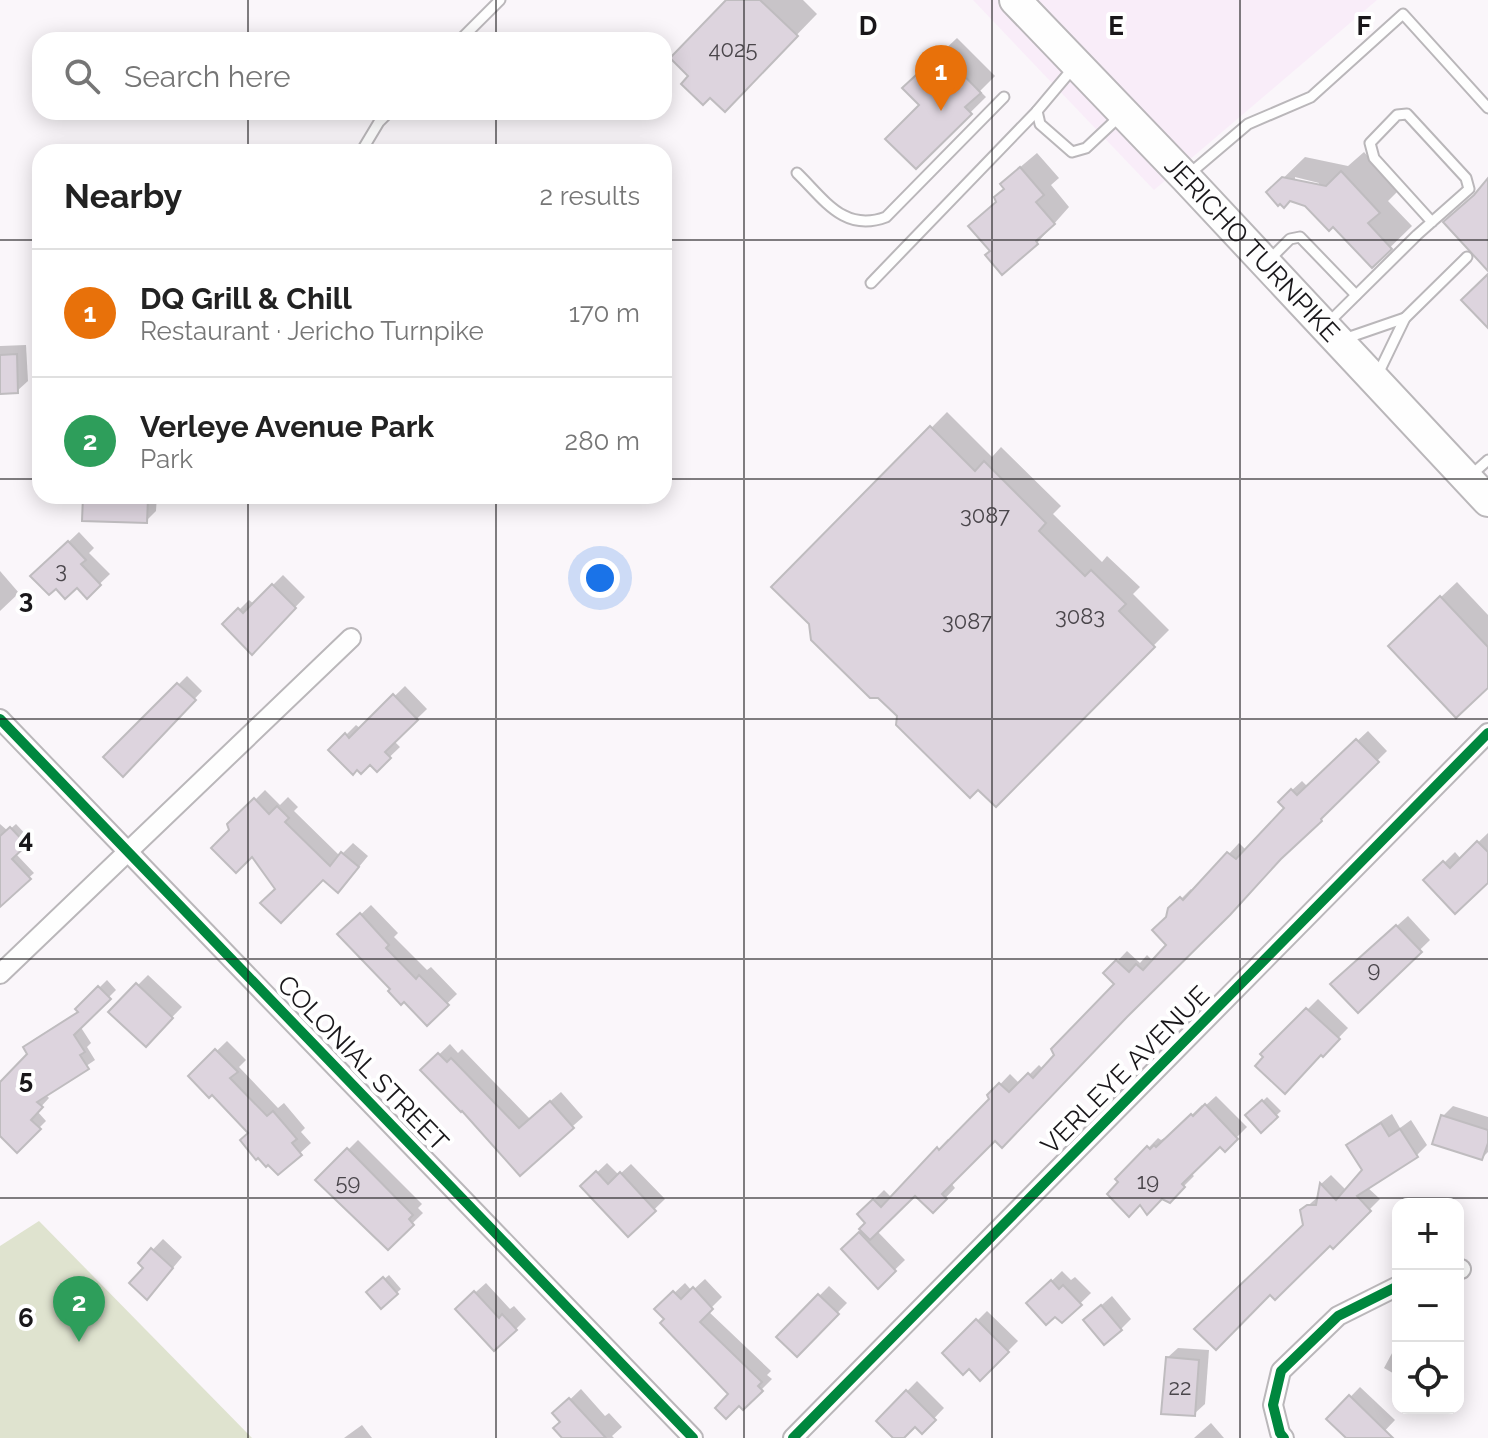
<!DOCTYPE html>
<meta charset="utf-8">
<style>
body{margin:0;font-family:Raleway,sans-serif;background:#f6f6f6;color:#222}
.controls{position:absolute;right:24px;bottom:24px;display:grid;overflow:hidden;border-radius:16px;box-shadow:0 4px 20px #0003}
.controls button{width:72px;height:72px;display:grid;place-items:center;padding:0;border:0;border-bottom:2px solid #e0e0e0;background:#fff;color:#222;font:40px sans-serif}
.you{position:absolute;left:600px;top:578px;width:28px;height:28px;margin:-20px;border:6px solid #fff;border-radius:50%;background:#1a73e8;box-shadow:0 0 0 12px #1a73e833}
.badge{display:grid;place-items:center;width:52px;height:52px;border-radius:50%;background:#686568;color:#fff;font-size:26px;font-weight:700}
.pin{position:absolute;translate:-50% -66px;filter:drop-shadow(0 2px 4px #0008)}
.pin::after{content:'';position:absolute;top:42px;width:28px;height:24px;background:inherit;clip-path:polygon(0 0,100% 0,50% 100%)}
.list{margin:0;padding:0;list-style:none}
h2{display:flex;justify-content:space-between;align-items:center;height:104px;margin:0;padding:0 32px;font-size:34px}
h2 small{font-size:26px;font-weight:400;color:#767676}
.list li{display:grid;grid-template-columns:52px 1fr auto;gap:24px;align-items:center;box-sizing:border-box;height:128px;padding:0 32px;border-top:2px solid #e0e0e0}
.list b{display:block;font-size:30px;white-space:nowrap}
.list p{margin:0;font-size:26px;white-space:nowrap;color:#767676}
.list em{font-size:26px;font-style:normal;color:#767676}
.icon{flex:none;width:44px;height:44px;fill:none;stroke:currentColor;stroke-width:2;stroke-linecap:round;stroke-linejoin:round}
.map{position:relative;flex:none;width:1488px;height:1438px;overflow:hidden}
.search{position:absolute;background:#fff;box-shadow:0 4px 20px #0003;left:32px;top:32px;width:640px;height:88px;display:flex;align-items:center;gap:20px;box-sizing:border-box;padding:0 28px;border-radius:24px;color:#767676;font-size:30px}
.panel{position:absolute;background:#fff;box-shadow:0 4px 20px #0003;left:32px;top:144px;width:640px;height:360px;border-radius:24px}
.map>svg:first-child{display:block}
.commercial{fill:#f9edf9}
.green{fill:#dfe3cf}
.shadow{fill:#0003;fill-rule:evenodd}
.building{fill:#ddd4de;stroke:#bfbcbf;stroke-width:2}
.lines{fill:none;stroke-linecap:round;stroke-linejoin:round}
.lane-casing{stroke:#bab7ba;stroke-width:13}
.street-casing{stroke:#bab7ba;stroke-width:22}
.primary-casing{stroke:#bab7ba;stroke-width:34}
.lane{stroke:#fefefe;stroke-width:9}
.street{stroke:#fefefe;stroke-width:18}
.primary{stroke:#fefefe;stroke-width:30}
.cycleway-casing{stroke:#fff;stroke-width:15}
.cycleway{stroke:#00873e;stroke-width:10}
.grid{fill:none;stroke:#19171a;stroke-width:2;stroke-opacity:0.55}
.labels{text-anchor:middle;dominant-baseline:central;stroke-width:8;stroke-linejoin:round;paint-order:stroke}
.number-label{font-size:22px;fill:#4a464b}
.street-label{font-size:26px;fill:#19171a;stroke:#fff}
.grid-label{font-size:26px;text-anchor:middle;font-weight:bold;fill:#19171a;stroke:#fff;stroke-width:8;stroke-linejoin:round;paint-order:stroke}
</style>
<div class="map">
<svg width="1488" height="1438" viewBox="0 0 1488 1438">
<rect width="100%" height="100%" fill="#faf6fa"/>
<path class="commercial" d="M 973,0 L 1377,0 L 1154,190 Z"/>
<path class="green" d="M 39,1221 L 252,1438 L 0,1438 L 0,1246 Z"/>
<g class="shadow">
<path d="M 729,0 L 803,0 L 817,14 L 725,109 L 691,76 Z"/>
<path d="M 957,38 L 995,76 L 980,91 L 986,97 L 916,166 L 922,105 L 920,73 Z"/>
<path d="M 1364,152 L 1399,190 L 1388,201 L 1412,226 L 1372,265 L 1333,224 L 1307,204 L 1269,192 L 1305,157 L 1348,166 ZM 1295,177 L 1319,183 L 1318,187 L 1295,181 Z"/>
<path d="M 1037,153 L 1059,178 L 1051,185 L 1069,207 L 1037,243 L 992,251 L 998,201 L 1018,169 Z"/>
<path d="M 26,345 L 28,381 L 17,391 L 0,392 L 0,346 Z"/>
<path d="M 947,412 L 992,457 L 1001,447 L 1061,506 L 1053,514 L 1102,562 L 1107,556 L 1140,587 L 1133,594 L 1169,630 L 996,804 L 899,715 L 774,587 Z"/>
<path d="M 85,496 L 157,496 L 156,511 L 146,521 L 84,519 Z"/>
<path d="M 79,532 L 94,548 L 89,553 L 110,574 L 87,596 L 77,586 L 56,586 L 33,576 Z"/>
<path d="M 0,571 L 19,593 L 0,611 Z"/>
<path d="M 283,575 L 305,597 L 252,652 L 225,624 L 249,600 L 254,604 Z"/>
<path d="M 1457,582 L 1488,615 L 1488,685 L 1406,630 Z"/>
<path d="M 187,676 L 202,691 L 123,774 L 106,757 Z"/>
<path d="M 405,686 L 427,709 L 394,741 L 400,747 L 377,769 L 370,762 L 331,750 L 356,725 L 361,729 Z"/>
<path d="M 1368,731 L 1387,751 L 995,1138 L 951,1183 L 955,1188 L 933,1211 L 915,1194 L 877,1231 L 905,1260 L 878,1286 L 843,1249 L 868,1223 L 860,1214 L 884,1190 L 892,1198 L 948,1139 L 950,1141 L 992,1100 L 990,1095 L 1010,1074 L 1020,1084 L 1039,1065 L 1044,1070 L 1116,984 L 1106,973 L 1127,951 L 1140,963 L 1147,955 L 1153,961 L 1169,945 L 1170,910 L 1191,889 L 1194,892 L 1239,843 L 1247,851 L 1287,808 L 1290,792 L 1302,781 L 1308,787 Z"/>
<path d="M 265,790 L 280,805 L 288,797 L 298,807 L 294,811 L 340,856 L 353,843 L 368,856 L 348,880 L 323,878 L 277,889 L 230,825 Z"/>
<path d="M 0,824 L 8,831 L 16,824 L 30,839 L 17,855 L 34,873 L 5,899 L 0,893 Z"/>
<path d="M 1488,833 L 1488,881 L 1426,881 L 1455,852 L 1461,859 Z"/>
<path d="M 371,905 L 398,933 L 394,937 L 427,970 L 431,967 L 457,994 L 427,1023 L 340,934 Z"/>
<path d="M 1408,916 L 1430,940 L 1358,1010 L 1343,974 Z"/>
<path d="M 148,975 L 182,1007 L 146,1044 L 111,1012 Z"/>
<path d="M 107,980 L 116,990 L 80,1026 L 91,1043 L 87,1047 L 95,1060 L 45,1094 L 49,1098 L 37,1111 L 46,1121 L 17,1150 L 0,1133 L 0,1085 L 30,1054 L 26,1047 L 33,1040 L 79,1011 L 78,1009 Z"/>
<path d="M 1318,999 L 1348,1028 L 1323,1054 L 1304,1013 Z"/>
<path d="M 227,1041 L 246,1060 L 239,1067 L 278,1108 L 284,1103 L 305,1128 L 301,1132 L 311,1143 L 278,1173 L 251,1132 L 212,1093 L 191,1076 Z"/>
<path d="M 450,1044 L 458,1053 L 462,1049 L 530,1119 L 561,1092 L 583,1117 L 520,1173 L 463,1108 L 423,1070 Z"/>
<path d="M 1216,1096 L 1247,1127 L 1225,1149 L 1220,1145 L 1191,1173 L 1194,1176 L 1169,1201 L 1118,1179 L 1158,1138 L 1161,1140 L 1166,1137 L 1167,1139 L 1202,1105 L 1204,1107 Z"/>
<path d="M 1267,1097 L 1281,1111 L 1261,1130 L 1248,1116 Z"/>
<path d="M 1453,1106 L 1488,1117 L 1488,1152 L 1482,1158 L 1443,1116 Z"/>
<path d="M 1392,1114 L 1400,1128 L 1411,1120 L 1427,1145 L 1417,1155 L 1367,1187 L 1380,1199 L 1333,1246 L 1305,1225 L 1302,1211 L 1320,1195 L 1321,1184 L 1331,1175 L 1346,1190 L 1364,1170 L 1348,1146 L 1358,1136 Z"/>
<path d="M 358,1140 L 422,1204 L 418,1208 L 423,1213 L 388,1247 L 318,1180 Z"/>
<path d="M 607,1163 L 619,1175 L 631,1164 L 665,1199 L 628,1235 L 583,1186 Z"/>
<path d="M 163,1239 L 182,1257 L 157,1287 L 146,1268 L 140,1263 Z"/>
<path d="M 1062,1271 L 1071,1280 L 1075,1277 L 1091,1293 L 1062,1321 L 1055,1314 L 1029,1303 Z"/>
<path d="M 389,1275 L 401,1289 L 381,1307 L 369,1292 Z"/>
<path d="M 705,1279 L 722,1297 L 708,1311 L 771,1371 L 767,1375 L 772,1379 L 753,1398 L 730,1394 L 657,1309 L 685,1283 L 692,1291 Z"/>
<path d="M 486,1283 L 510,1309 L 514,1306 L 526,1319 L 516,1329 L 468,1299 Z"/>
<path d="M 829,1286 L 847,1303 L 797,1354 L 779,1337 Z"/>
<path d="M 1112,1296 L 1131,1319 L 1121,1329 L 1096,1310 Z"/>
<path d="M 987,1311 L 1018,1341 L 981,1378 L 969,1366 L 945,1353 Z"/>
<path d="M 1398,1342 L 1398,1376 L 1384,1368 Z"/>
<path d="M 1178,1348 L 1209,1350 L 1205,1404 L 1194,1414 L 1167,1358 Z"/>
<path d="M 917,1381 L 944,1408 L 922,1431 L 915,1424 L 901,1438 L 896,1438 L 878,1421 Z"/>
<path d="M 1360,1387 L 1395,1420 L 1378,1438 L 1349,1438 L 1329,1419 Z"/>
<path d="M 581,1389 L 605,1416 L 609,1413 L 622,1427 L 612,1436 L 614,1438 L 565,1438 L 563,1422 L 555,1414 Z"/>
<path d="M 1211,1423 L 1224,1438 L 1194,1438 Z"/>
<path d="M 362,1425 L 372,1438 L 344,1438 Z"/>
</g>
<g class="building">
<path d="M 726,0 L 760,0 L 798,36 L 725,112 L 710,98 L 703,105 L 681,84 L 688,76 L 670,58 Z"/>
<path d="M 941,52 L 981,93 L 965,107 L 972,114 L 916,169 L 885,139 L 919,105 L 902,88 Z"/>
<path d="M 1020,167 L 1044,195 L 1036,202 L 1055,224 L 1036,241 L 1038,244 L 1002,275 L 985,255 L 990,251 L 968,226 L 996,202 L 994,197 L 1004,189 L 1000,184 Z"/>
<path d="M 1341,171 L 1380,213 L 1368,223 L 1392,249 L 1372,268 L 1333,227 L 1329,231 L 1305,206 L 1290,201 L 1284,208 L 1280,204 L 1278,206 L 1266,192 L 1282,177 L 1326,186 Z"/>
<path d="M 1488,178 L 1488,271 L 1443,222 L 1474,195 Z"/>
<path d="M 1488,274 L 1488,328 L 1461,300 Z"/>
<path d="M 17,354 L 18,393 L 0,394 L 0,355 Z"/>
<path d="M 930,426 L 975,471 L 984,461 L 1046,523 L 1039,531 L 1085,576 L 1091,570 L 1126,604 L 1119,611 L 1155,647 L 996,807 L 978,790 L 970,798 L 896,725 L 897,716 L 878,698 L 870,698 L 811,640 L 809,624 L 771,587 Z"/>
<path d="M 83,496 L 148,498 L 147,523 L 82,521 Z"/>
<path d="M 68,541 L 86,560 L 81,564 L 101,585 L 87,599 L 77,588 L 65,599 L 56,589 L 49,595 L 30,576 Z"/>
<path d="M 272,584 L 296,608 L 252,655 L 222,624 L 238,608 L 243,613 Z"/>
<path d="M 1440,596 L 1488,647 L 1488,688 L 1456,718 L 1388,646 Z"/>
<path d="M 177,683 L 196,700 L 123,777 L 103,757 Z"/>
<path d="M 393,694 L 418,720 L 385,752 L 391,758 L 377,772 L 370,765 L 361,774 L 357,770 L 353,775 L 328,750 L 345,733 L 349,738 Z"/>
<path d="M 1356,739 L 1379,762 L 1321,819 L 1322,821 L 1281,859 L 1230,915 L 1127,1017 L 1002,1148 L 995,1141 L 942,1194 L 947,1199 L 933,1213 L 915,1196 L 870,1240 L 859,1229 L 865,1223 L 857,1214 L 873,1199 L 881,1207 L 937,1147 L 939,1150 L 989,1099 L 987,1095 L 999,1083 L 1009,1092 L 1028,1073 L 1033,1078 L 1054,1055 L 1051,1049 L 1114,984 L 1103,973 L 1116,960 L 1129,972 L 1136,964 L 1143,970 L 1166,945 L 1152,930 L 1166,917 L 1168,908 L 1180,897 L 1183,900 L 1227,852 L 1236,859 L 1284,808 L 1278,802 L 1291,789 L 1297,795 Z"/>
<path d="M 254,798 L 269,814 L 277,806 L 289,818 L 285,822 L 330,866 L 341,852 L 359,867 L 338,893 L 323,880 L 281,923 L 260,903 L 275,889 L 252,857 L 236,873 L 211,848 L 229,830 L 227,824 Z"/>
<path d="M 10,827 L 27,845 L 12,859 L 31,879 L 0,907 L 0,836 Z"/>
<path d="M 1477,841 L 1488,852 L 1488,883 L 1455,914 L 1423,880 L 1443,861 L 1450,868 Z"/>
<path d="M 360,913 L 389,945 L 386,948 L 416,979 L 419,975 L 449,1005 L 427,1026 L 404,1002 L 401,1005 L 388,991 L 390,989 L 337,934 Z"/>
<path d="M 1396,925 L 1422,952 L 1358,1013 L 1330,984 Z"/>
<path d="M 136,983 L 173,1018 L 146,1047 L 108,1012 Z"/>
<path d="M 98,986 L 111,999 L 74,1035 L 85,1052 L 80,1055 L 89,1069 L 37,1102 L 43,1107 L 31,1120 L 41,1129 L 17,1153 L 0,1136 L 0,1082 L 27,1054 L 23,1047 L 78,1012 L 75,1009 Z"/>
<path d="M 1306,1008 L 1340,1039 L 1323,1057 L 1321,1055 L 1285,1094 L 1255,1066 L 1263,1057 L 1260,1054 Z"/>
<path d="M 215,1049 L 238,1072 L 230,1078 L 267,1116 L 273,1111 L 297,1139 L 292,1143 L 302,1155 L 278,1175 L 268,1165 L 266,1167 L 258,1158 L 256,1160 L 240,1140 L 248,1133 L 212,1095 L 209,1098 L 188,1076 Z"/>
<path d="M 438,1053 L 447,1062 L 451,1058 L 519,1128 L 550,1101 L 574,1128 L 520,1176 L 462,1111 L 461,1112 L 420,1070 Z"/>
<path d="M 1262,1100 L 1278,1117 L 1261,1133 L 1245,1115 Z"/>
<path d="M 1205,1104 L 1238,1139 L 1225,1152 L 1220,1147 L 1182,1184 L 1185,1187 L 1170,1203 L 1162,1199 L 1147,1215 L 1140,1205 L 1129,1217 L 1107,1194 L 1118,1182 L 1115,1179 L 1147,1146 L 1150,1149 L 1154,1145 L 1156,1147 L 1191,1114 L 1193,1116 Z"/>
<path d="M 1441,1115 L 1488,1130 L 1488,1143 L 1482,1160 L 1432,1144 Z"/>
<path d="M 1381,1123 L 1389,1136 L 1400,1129 L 1418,1157 L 1357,1196 L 1371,1211 L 1333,1249 L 1330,1246 L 1275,1300 L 1270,1295 L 1216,1350 L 1194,1329 L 1303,1225 L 1300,1210 L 1307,1205 L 1316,1205 L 1320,1183 L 1336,1200 L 1362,1170 L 1346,1145 Z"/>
<path d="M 347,1148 L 413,1215 L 409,1219 L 414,1225 L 388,1250 L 315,1180 Z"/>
<path d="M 596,1171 L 608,1184 L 620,1172 L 656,1211 L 628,1237 L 580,1186 Z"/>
<path d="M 859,1232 L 896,1271 L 878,1289 L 841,1249 Z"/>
<path d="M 151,1248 L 173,1268 L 147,1300 L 129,1283 L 143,1268 L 138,1263 Z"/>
<path d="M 383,1277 L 398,1294 L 381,1309 L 366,1292 Z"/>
<path d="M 1051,1280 L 1059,1289 L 1063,1285 L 1082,1305 L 1062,1323 L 1055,1317 L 1046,1325 L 1026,1303 Z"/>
<path d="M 693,1287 L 713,1309 L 700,1322 L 762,1382 L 758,1386 L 763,1391 L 743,1410 L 739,1406 L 726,1419 L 715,1408 L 728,1394 L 660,1323 L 664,1319 L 654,1309 L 673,1291 L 681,1299 Z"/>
<path d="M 474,1291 L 499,1318 L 502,1314 L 517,1330 L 494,1351 L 455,1309 Z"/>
<path d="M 818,1294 L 839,1314 L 797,1357 L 776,1337 Z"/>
<path d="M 1101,1305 L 1122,1330 L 1104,1345 L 1083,1320 Z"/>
<path d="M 976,1319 L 1009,1352 L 980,1381 L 969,1369 L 963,1375 L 942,1353 Z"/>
<path d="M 1166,1357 L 1199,1360 L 1195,1416 L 1161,1414 Z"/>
<path d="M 906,1390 L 936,1420 L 922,1434 L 915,1427 L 904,1438 L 893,1438 L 876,1421 Z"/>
<path d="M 1349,1395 L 1393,1438 L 1346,1438 L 1326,1419 Z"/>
<path d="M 569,1398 L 606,1438 L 562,1438 L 553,1428 L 560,1422 L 552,1413 Z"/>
</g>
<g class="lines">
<g class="lane-casing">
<g id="lane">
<path d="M 460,40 L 500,0"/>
<path d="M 1037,111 L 1040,124 L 1072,152 L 1086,148 L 1119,117"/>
<path d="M 364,152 L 364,147 L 379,122 L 389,112"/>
<path d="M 797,173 C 824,199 844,233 886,217 L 1004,97"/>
<path d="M 1188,175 L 1248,124 L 1311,97 L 1403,14 L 1488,108"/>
<path d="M 1268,261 L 1290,239 L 1300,237 L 1356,295"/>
<path d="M 871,283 L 1037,111 L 1074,67"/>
<path d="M 1327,324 L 1417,235 L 1469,189 L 1466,178 L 1407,114 L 1397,115 L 1370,143 L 1374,158 L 1432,222"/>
<path d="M 1344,339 L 1405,318"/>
<path d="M 1377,376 L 1405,318 L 1467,257"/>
<path d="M 1470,476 L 1488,460"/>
</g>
</g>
<g class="street-casing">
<g id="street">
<path d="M 0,719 L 693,1438"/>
<path d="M 0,974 L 351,638"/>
<path d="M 1458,1270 L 1461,1269"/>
<path d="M 793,1438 L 1488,733"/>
<path d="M 1284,1438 L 1280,1433 L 1273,1405 L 1281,1371 L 1338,1316 L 1398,1286"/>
</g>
</g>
<g class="primary-casing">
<g id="primary">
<path id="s1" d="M 1015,0 L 1186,178 L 1488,501"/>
</g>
</g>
<use href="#lane" class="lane"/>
<use href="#street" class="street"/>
<use href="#primary" class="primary"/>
<g class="cycleway-casing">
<g id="cycleway">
<path d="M 0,719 L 693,1438"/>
<path d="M 793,1438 L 1488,733"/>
<path d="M 1284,1438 L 1280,1433 L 1273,1405 L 1281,1371 L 1338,1316 L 1398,1286"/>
</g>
</g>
<use href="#cycleway" class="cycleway"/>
</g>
<path class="grid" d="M 248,0 L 248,40M 496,0 L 496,40M 744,0 L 744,1438M 992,0 L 992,1438M 1240,0 L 1240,1438M 248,112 L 248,152M 496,112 L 496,152M 0,240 L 40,240M 664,240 L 1488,240M 0,479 L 40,479M 664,479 L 1488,479M 248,496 L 248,1438M 496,496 L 496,1438M 0,719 L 1488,719M 0,959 L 1488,959M 0,1198 L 1488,1198"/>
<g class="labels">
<g class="number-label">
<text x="733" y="49">4025</text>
<text x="985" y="515">3087</text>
<text x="61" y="570">3</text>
<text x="1080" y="616">3083</text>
<text x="967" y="621">3087</text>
<text x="1374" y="969">9</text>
<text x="1148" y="1181">19</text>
<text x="348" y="1182">59</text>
<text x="1180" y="1387">22</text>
</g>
<g class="street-label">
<text stroke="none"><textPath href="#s1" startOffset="344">JERICHO TURNPIKE</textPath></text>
<text transform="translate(363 1063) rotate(46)">COLONIAL STREET</text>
<text transform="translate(1125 1070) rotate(-45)">VERLEYE AVENUE</text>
</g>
</g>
<g class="grid-label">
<text x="868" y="35">D</text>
<text x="1116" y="35">E</text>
<text x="1364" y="35">F</text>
<text x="26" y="608">3</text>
<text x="26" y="848">4</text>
<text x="26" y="1088">5</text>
<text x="26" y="1327">6</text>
</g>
</svg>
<div class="controls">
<button>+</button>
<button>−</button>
<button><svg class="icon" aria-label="locate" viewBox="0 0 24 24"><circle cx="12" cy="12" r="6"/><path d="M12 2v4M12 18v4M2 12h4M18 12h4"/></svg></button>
</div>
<div class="you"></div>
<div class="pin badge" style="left:941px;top:111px;background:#e8710a">1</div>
<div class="pin badge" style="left:79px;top:1342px;background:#2e9e5b">2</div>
<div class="search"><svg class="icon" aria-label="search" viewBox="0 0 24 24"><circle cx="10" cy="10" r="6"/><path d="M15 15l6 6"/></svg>Search here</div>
<section class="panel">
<h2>Nearby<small>2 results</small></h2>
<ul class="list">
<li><span class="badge" style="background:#e8710a">1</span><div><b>DQ Grill &amp; Chill</b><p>Restaurant · Jericho Turnpike</p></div><em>170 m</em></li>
<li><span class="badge" style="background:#2e9e5b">2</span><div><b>Verleye Avenue Park</b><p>Park</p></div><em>280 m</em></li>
</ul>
</section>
</div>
